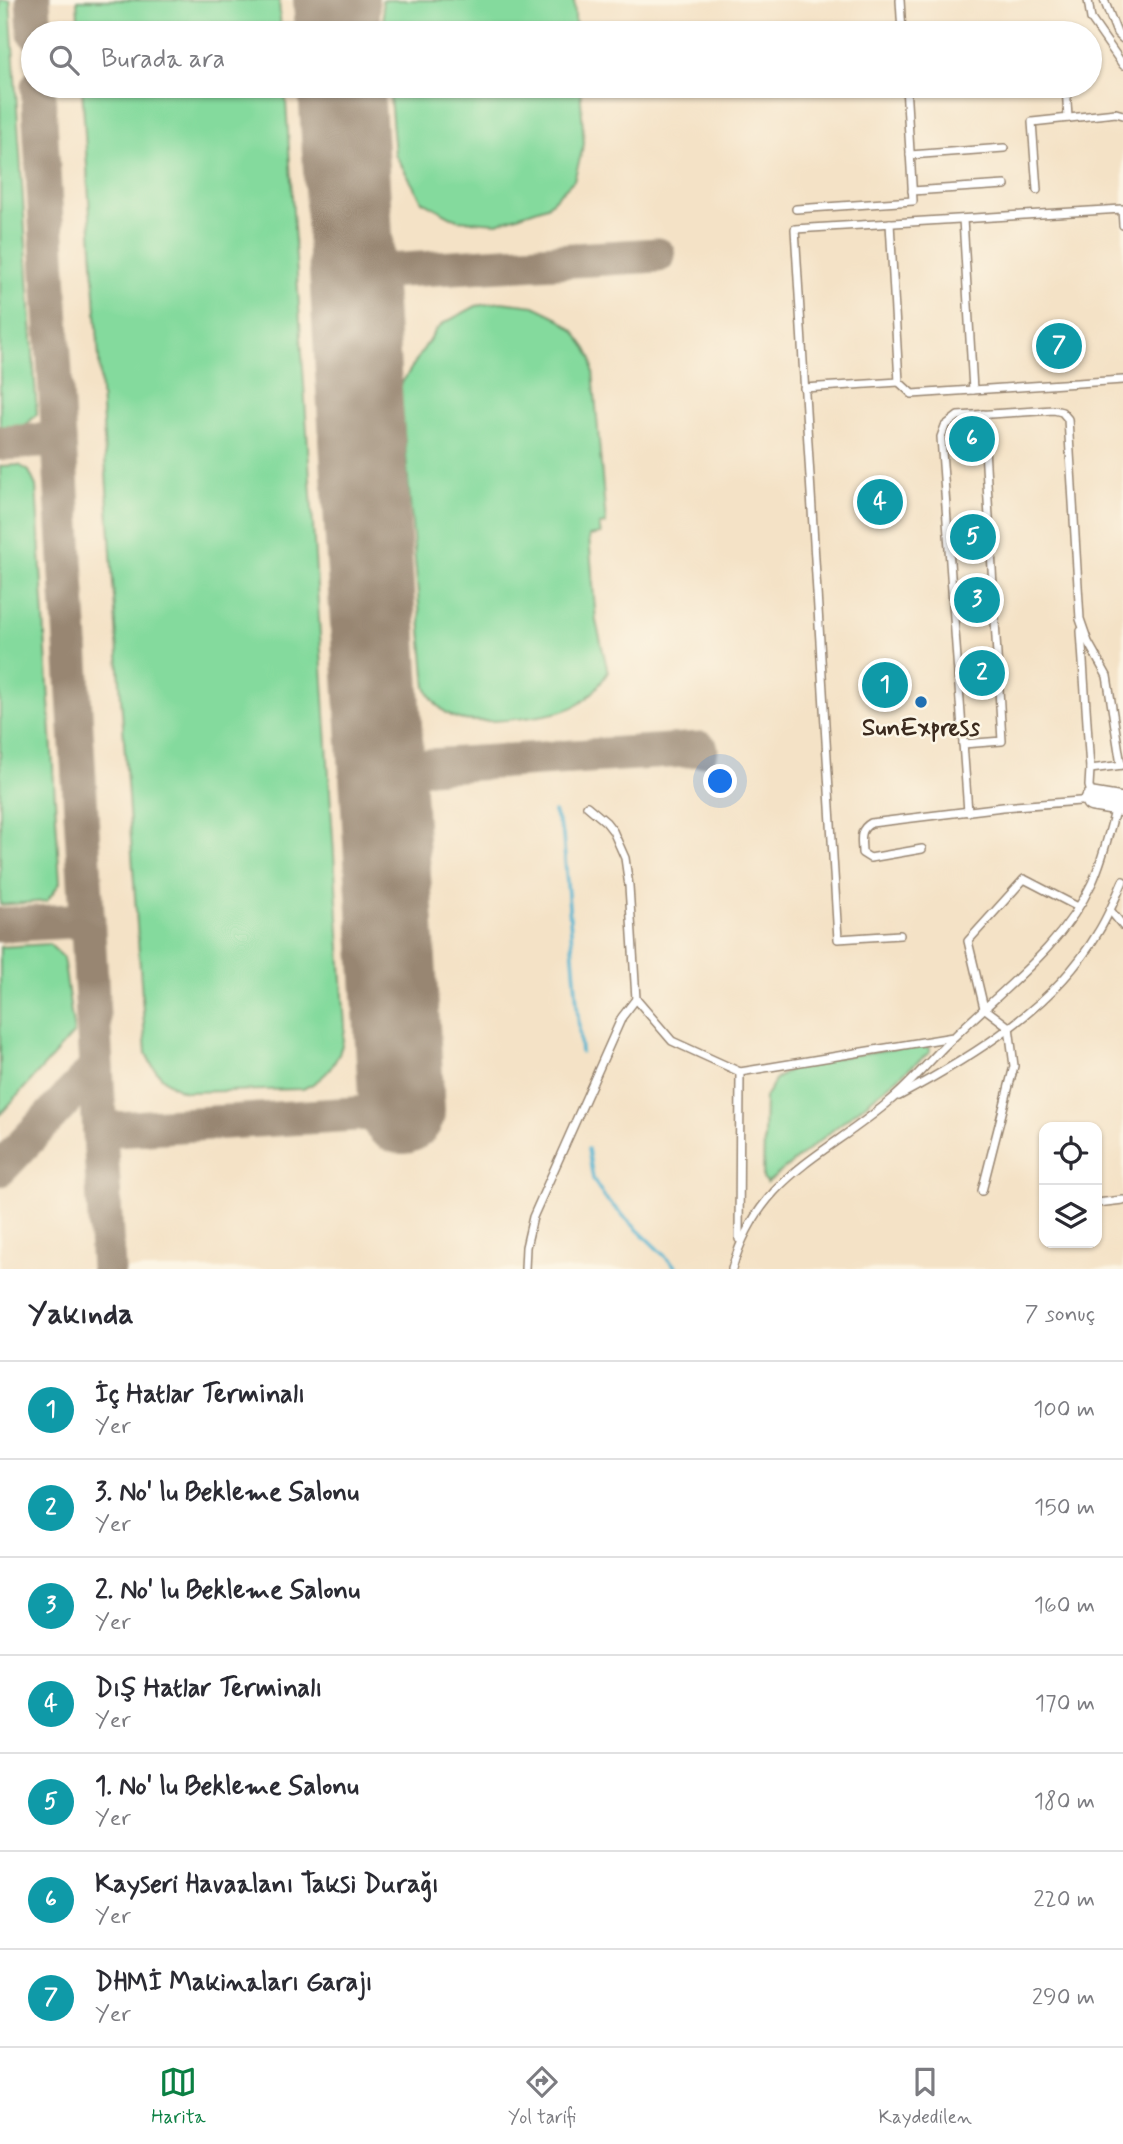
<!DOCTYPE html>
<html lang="tr">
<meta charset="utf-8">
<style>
body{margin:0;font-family:Mynerve,sans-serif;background:#f2f2f3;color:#2b2b33}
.controls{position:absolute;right:21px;bottom:21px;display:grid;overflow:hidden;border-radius:14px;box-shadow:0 2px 5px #0004}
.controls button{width:63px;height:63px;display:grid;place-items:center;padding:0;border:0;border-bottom:2px solid #e1e1e2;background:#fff;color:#2b2b33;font:35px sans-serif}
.you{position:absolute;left:721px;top:782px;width:24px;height:24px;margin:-18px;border:5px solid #fff;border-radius:50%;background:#1a73e8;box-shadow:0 0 0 10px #1a73e833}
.badge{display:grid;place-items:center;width:46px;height:46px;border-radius:50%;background:#0b8043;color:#fff;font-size:23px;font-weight:700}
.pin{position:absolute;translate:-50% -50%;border:4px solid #fff;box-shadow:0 2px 7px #0006}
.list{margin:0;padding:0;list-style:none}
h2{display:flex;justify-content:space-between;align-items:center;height:91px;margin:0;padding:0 28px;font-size:30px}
h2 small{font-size:23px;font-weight:400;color:#7c7c81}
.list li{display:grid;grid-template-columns:46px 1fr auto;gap:21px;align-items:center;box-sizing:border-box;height:98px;padding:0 28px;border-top:2px solid #e1e1e2}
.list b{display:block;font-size:26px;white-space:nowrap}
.list p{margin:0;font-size:23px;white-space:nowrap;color:#7c7c81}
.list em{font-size:23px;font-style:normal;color:#7c7c81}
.icon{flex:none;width:38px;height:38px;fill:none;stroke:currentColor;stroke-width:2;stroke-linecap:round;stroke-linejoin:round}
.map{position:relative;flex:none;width:1123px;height:1269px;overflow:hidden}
.search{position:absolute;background:#fff;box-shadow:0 2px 5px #0004;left:21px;right:21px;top:21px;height:77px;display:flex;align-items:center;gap:18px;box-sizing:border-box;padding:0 24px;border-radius:38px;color:#7c7c81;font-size:26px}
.sheet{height:777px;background:#fff}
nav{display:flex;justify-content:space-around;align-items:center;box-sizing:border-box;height:98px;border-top:2px solid #e1e1e2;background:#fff;font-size:19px;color:#7c7c81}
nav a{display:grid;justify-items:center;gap:4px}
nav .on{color:#0b8043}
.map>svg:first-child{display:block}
.green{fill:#84da9d;stroke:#60825e;stroke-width:2}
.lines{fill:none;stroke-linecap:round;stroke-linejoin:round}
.stream{stroke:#52b3d0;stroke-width:3.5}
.taxiway{stroke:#988672;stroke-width:35}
.runway{stroke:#988672;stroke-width:86}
.service-casing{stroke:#988672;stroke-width:10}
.primary-casing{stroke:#988672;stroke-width:26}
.service{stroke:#fff;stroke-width:7}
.primary{stroke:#fff;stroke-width:23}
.poi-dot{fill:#1f6fb2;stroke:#fcf5e5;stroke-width:2.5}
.labels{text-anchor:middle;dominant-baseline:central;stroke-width:5;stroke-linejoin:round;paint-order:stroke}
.poi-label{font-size:24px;font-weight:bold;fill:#3b2a1e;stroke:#fcf5e5}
</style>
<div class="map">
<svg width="1123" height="1269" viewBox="0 0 1123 1269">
<rect width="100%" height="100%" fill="#fcf5e5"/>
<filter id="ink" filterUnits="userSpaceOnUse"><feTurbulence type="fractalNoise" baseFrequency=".0143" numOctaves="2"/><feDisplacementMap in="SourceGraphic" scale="14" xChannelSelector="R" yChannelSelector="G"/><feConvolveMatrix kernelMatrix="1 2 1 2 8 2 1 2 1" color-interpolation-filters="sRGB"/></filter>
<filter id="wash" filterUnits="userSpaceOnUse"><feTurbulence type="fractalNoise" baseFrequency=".00686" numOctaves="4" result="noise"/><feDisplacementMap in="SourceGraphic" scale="28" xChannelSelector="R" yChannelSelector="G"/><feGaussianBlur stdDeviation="1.57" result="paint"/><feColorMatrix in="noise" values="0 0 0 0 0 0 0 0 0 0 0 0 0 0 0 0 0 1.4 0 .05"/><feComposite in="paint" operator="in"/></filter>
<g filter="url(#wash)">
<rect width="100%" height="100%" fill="#f4e2c6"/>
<g class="green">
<path d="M 0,0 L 10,0 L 37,414 L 21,430 L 0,433 Z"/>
<path d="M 77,0 L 279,0 L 281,33 L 79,33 Z"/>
<path d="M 382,0 L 574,0 L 576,33 L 385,33 Z"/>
<path d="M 82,86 L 285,86 L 345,1027 C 343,1056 330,1077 303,1089 L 186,1092 C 166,1085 154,1072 146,1053 L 112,569 Z"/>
<path d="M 389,86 L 580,86 L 584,144 L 574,180 L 547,206 L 497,223 L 457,220 L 422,201 L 395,154 Z"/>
<path d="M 501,302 L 534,306 L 555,316 L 574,331 L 587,349 L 592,359 L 606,524 L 599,525 L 601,534 L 589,536 L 596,621 L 608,672 C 600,685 592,696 579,704 C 559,717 478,726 456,718 C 442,712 432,701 426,687 L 400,386 L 435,331 L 444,323 L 476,306 Z"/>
<path d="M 19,465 L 29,471 L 36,486 L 60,883 L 47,901 L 0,905 L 0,466 Z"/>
<path d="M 49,944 L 63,957 L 74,1033 L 0,1115 L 0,947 Z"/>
<path d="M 923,1044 L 928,1047 L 930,1052 L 767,1183 L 763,1179 L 765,1097 L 776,1079 L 798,1064 Z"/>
</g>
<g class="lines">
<g class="stream">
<path d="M 554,812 L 563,835 L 581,1052"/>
<path d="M 588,1149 L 593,1179 L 605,1198 L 678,1269"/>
</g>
<g class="taxiway">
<path d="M 33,0 L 35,33"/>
<path d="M 38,86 L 108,1269"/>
<path d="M 352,273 L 658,255"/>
<path d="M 0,443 L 59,440"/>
<path d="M 382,769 L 701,749"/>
<path d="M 0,925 L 88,920"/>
<path d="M 100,1130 L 402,1111"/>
<path d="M 0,1169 L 96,1068"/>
</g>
<g class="runway">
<path d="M 336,0 L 338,33"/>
<path d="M 341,86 L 402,1111"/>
</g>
</g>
</g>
<g filter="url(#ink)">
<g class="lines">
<g class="service-casing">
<g id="service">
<path d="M 900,0 L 902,33"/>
<path d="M 1088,0 L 1091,19 L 1123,65"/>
<path d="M 1104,0 L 1117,33 L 1123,39"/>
<path d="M 1066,86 L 1068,118"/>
<path d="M 910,155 L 1004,148"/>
<path d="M 1037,190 L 1032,122 L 1116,113 L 1123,115"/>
<path d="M 912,191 L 1005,185"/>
<path d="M 796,209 L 913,201 L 906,86"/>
<path d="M 963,219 L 973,390"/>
<path d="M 899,382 L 912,394 L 1123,380"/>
<path d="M 804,388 L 899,382 L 890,223"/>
<path d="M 963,744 L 1002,741 L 983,414"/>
<path d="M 1090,769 L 1123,765"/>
<path d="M 587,806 L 606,822 L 613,831 L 625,858 L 629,886 L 636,999 L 672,1041 L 740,1072 L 953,1037"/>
<path d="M 968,812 L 941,437 L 945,426 L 958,416 L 1054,410 L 1062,412 L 1068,419 L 1080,619 L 1088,642 L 1107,676 L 1121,765"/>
<path d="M 922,849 L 870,858 L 862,853 C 862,841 858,830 871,823 L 1003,807 L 1093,800 L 1089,786 L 1090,769 L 1081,631"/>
<path d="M 1110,910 L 1123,926"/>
<path d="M 900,935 L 838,939 L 795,229 L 1122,209 L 1123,225"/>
<path d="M 899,1096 C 972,1057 1054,1007 1097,934 C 1108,917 1115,899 1123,881"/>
<path d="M 982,1191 L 1014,1066 L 1009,1027 L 984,1008 L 968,941 L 1024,879 L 1078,907"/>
<path d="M 1097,1203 L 1123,1200"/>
<path d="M 739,1239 L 740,1072"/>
<path d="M 525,1269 L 526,1247 L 533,1217 L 622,1017 L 636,999"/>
<path d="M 732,1269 C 758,1176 824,1157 891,1100 C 914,1081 933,1056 955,1036 C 1004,988 1062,947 1092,883 C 1103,859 1109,833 1116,807"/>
</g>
</g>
<g class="primary-casing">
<path id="primary" d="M 1093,800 L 1123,805"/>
</g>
<use href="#service" class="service"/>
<use href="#primary" class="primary"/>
</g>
</g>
<circle class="poi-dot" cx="921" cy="702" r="7"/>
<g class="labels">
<g class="poi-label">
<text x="921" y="728">SunExpress</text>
</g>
</g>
</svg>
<div class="controls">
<button><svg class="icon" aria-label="locate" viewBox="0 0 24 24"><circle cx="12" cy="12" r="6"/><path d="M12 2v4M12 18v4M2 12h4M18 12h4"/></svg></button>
<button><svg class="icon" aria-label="layers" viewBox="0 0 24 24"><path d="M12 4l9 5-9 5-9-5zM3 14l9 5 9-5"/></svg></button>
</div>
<div class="you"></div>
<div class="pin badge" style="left:885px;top:685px;background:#0f9aa8">1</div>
<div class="pin badge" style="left:982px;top:673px;background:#0f9aa8">2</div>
<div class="pin badge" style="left:977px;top:600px;background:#0f9aa8">3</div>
<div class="pin badge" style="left:880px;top:502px;background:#0f9aa8">4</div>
<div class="pin badge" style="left:973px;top:537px;background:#0f9aa8">5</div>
<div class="pin badge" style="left:972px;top:439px;background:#0f9aa8">6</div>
<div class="pin badge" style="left:1059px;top:346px;background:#0f9aa8">7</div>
<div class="search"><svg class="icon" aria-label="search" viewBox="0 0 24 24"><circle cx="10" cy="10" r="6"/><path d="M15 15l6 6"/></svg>Burada ara</div>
</div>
<section class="sheet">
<h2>Yakında<small>7 sonuç</small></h2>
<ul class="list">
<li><span class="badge" style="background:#0f9aa8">1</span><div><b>İç Hatlar Terminalı</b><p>Yer</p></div><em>100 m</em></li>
<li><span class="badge" style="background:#0f9aa8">2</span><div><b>3. No' lu Bekleme Salonu</b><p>Yer</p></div><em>150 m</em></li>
<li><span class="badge" style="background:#0f9aa8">3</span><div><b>2. No' lu Bekleme Salonu</b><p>Yer</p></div><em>160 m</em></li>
<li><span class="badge" style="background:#0f9aa8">4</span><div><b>Dış Hatlar Terminalı</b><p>Yer</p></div><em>170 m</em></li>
<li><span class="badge" style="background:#0f9aa8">5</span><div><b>1. No' lu Bekleme Salonu</b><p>Yer</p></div><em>180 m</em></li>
<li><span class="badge" style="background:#0f9aa8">6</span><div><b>Kayseri Havaalanı Taksi Durağı</b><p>Yer</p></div><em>220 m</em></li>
<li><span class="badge" style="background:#0f9aa8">7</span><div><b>DHMİ Makinaları Garajı</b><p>Yer</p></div><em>290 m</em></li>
</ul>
</section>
<nav>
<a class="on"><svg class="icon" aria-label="map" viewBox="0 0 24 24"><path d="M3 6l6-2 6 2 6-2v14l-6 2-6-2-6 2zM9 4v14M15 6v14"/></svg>Harita</a>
<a><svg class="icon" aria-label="directions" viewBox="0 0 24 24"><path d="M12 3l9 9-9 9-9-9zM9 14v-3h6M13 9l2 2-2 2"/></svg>Yol tarifi</a>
<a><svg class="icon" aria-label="saved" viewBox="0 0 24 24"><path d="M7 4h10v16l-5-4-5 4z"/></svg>Kaydedilen</a>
</nav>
